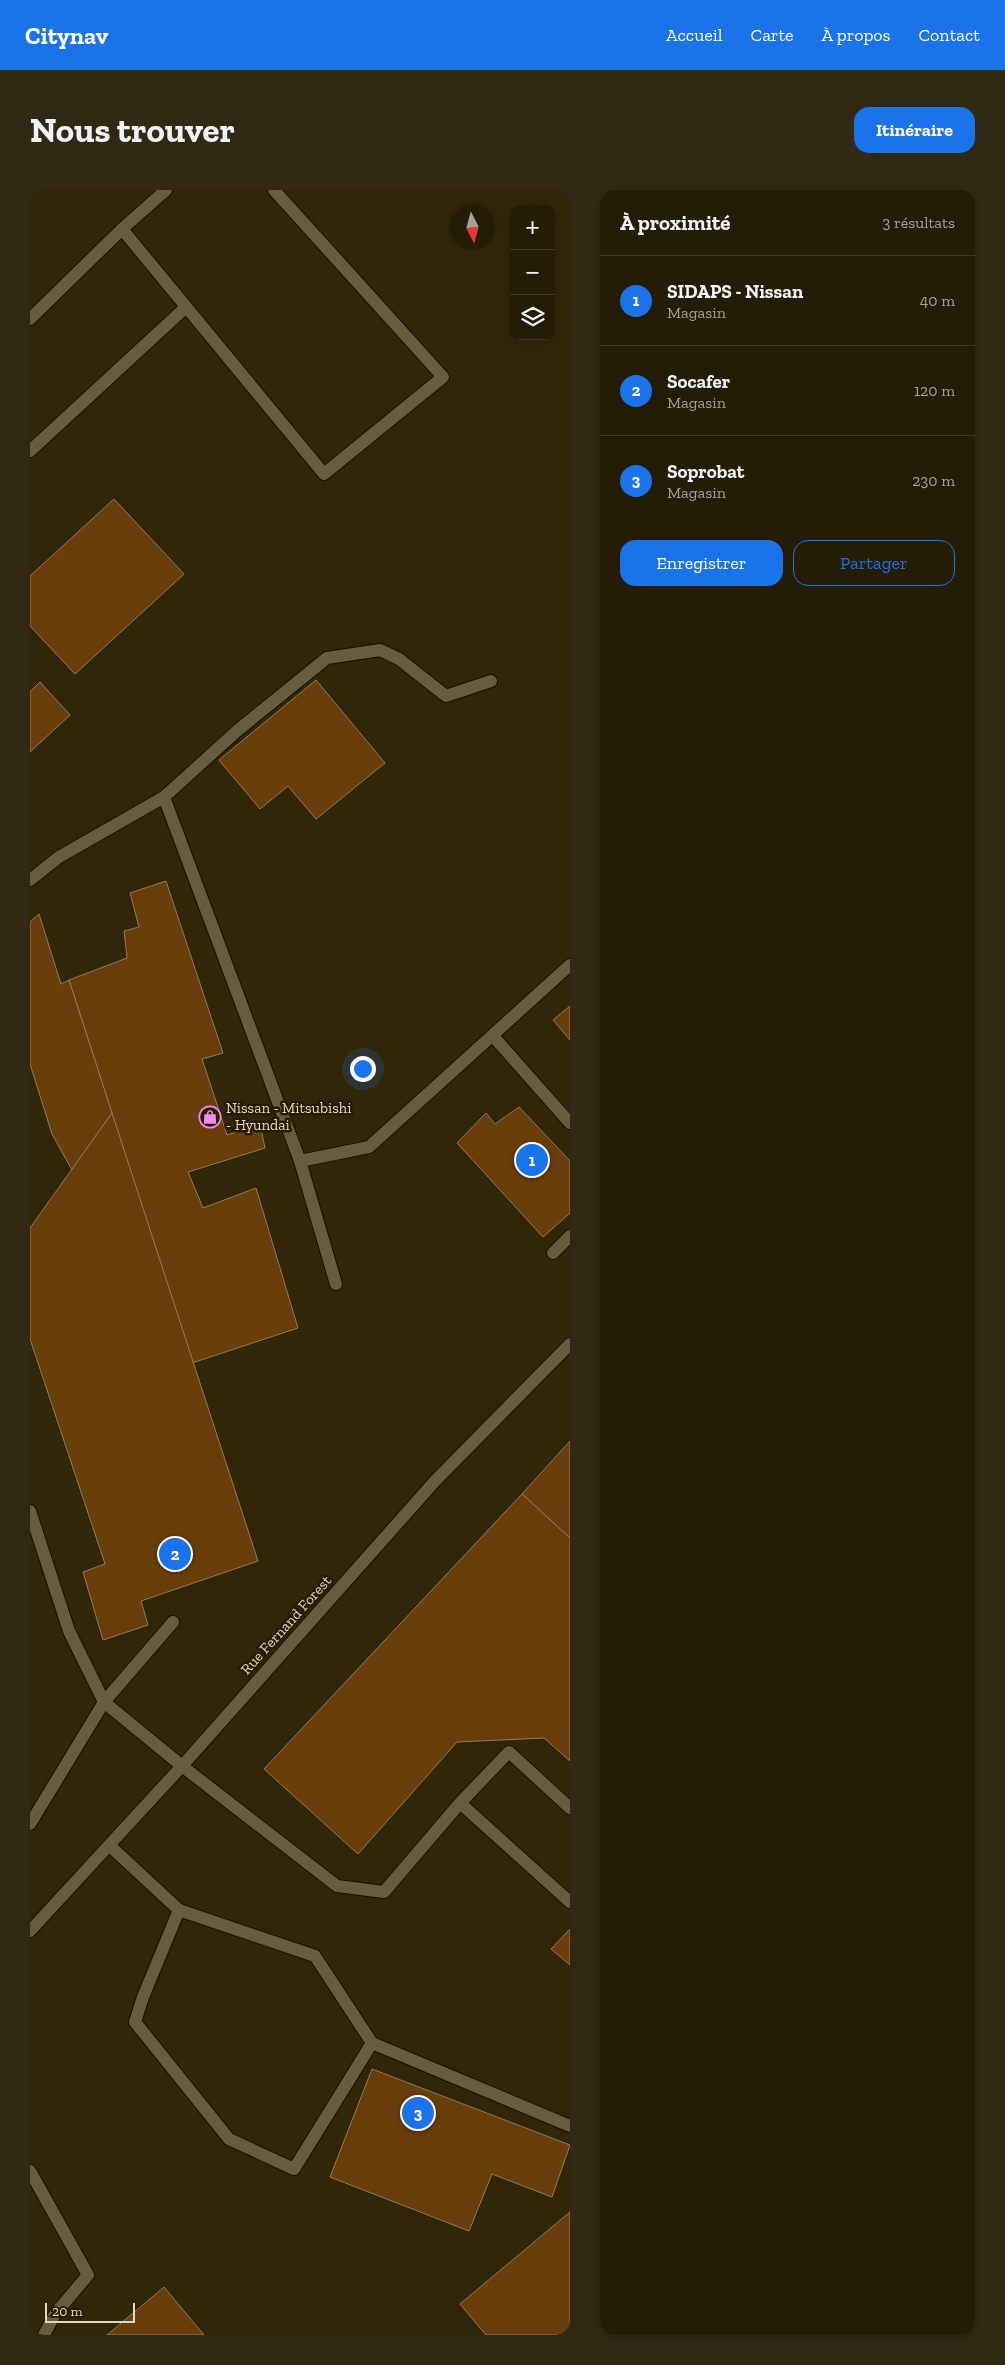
<!DOCTYPE html>
<html lang="fr">
<meta charset="utf-8">
<style>
body{margin:0;font-family:"Zilla Slab",serif;background:#312914;color:#f1f3f6}
.controls{position:absolute;right:15px;top:15px;display:grid;overflow:hidden;border-radius:10px;box-shadow:0 2px 8px #0003}
.controls button{width:45px;height:45px;display:grid;place-items:center;padding:0;border:0;border-bottom:1px solid #423a28;background:#251c06;color:#f1f3f6;font:25px sans-serif}
.compass{position:absolute;left:420px;top:15px;width:45px;height:45px;border-radius:50%;background:#251c06;box-shadow:0 2px 8px #0003;rotate:174deg}
.scale{position:absolute;left:15px;bottom:12px;width:90px;box-sizing:border-box;padding-left:5px;border:2px solid #dfd9c8;border-top:0;font-size:14px;line-height:18px;white-space:nowrap;color:#dfd9c8;-webkit-text-stroke:4px #271c01;paint-order:stroke}
.you{position:absolute;left:332px;top:878px;width:18px;height:18px;margin:-12px;border:4px solid #fff;border-radius:50%;background:#1a73e8;box-shadow:0 0 0 8px #1a73e833}
.badge{display:grid;place-items:center;width:32px;height:32px;border-radius:50%;background:#1a73e8;color:#fff;font-size:16px;font-weight:700}
.pin{position:absolute;translate:-50% -50%;border:2px solid #fff;box-shadow:0 1px 5px #0006}
.list{margin:0;padding:0;list-style:none}
h2{display:flex;justify-content:space-between;align-items:center;height:65px;margin:0;padding:0 20px;font-size:21px}
h2 small{font-size:16px;font-weight:400;color:#a3a19b}
.list li{display:grid;grid-template-columns:32px 1fr auto;gap:15px;align-items:center;box-sizing:border-box;height:90px;padding:0 20px;border-top:1px solid #423a28}
.list b{display:block;font-size:19px;white-space:nowrap}
.list p{margin:0;font-size:16px;white-space:nowrap;color:#a3a19b}
.list em{font-size:16px;font-style:normal;color:#a3a19b}
.actions{display:flex;gap:10px;padding:15px 20px}
.actions a{flex:1;padding:11px 0;border:1px solid #1a73e8;border-radius:15px;text-align:center;font-size:18px;color:#1a73e8}
.actions .main{background:#1a73e8;color:#fff}
.icon{flex:none;width:28px;height:28px;fill:none;stroke:currentColor;stroke-width:2;stroke-linecap:round;stroke-linejoin:round}
.map{position:relative;flex:none;width:540px;height:2145px;overflow:hidden;border-radius:15px}
header{display:flex;align-items:center;gap:30px;box-sizing:border-box;height:70px;padding:0 25px;background:#1a73e8;color:#fff}
header strong{font-size:24px}
nav{display:flex;gap:28px;margin-inline-start:auto;font-size:18px}
.intro{display:flex;align-items:center;justify-content:space-between;box-sizing:border-box;height:120px;padding:0 30px}
h1{margin:0;font-size:35px}
.button{padding:12px 22px;border-radius:15px;background:#1a73e8;color:#fff;font-size:18px;font-weight:700}
main{display:flex;gap:30px;padding:0 30px}
aside{flex:1;background:#251c06;border-radius:15px;box-shadow:0 2px 8px #0003}
.map>svg:first-child{display:block}
.building{fill:#693e0a;stroke:#947a63}
.lines{fill:none;stroke-linecap:round;stroke-linejoin:round}
.lane-casing{stroke:#170f00;stroke-width:14}
.secondary-casing{stroke:#170f00;stroke-width:14}
.path{stroke:#685e44;stroke-width:3;stroke-dasharray:2.5 2.5;stroke-linecap:butt}
.lane{stroke:#685c3e;stroke-width:12}
.secondary{stroke:#685c3e;stroke-width:12}
.labels{text-anchor:middle;dominant-baseline:central;stroke-width:5;stroke-linejoin:round;paint-order:stroke}
.poi-label{font-size:15px;fill:#dfd9c8;stroke:#271c01;text-anchor:start}
.street-label{font-size:15px;fill:#dfd9c8;stroke:#271c01}
</style>
<header>
<strong>Citynav</strong>
<nav><a>Accueil</a><a>Carte</a><a>À propos</a><a>Contact</a></nav>
</header>
<div class="intro"><h1>Nous trouver</h1><a class="button">Itinéraire</a></div>
<main>
<div class="map">
<svg width="540" height="2145" viewBox="0 0 540 2145">
<rect width="100%" height="100%" fill="#312608"/>
<g class="building">
<path d="M 84,309 L 154,384 L 45,484 L 0,436 L 0,386 Z"/>
<path d="M 286,490 L 355,573 L 286,629 L 258,596 L 230,619 L 189,570 Z"/>
<path d="M 10,492 L 40,525 L 0,562 L 0,502 Z"/>
<path d="M 136,691 L 193,863 L 172,869 L 197,945 L 230,934 L 235,958 L 158,982 L 173,1018 L 226,998 L 268,1138 L 162,1173 L 39,790 L 97,768 L 94,741 L 109,737 L 100,703 Z"/>
<path d="M 9,724 L 31,794 L 39,790 L 82,923 L 42,980 L 22,944 L 0,874 L 0,732 Z"/>
<path d="M 540,816 L 540,850 L 523,830 Z"/>
<path d="M 489,917 L 540,971 L 540,1023 L 513,1047 L 427,953 L 456,923 L 465,934 Z"/>
<path d="M 82,923 L 228,1371 L 111,1411 L 118,1435 L 73,1450 L 53,1382 L 75,1374 L 0,1149 L 0,1038 Z"/>
<path d="M 540,1251 L 540,1348 L 492,1304 Z"/>
<path d="M 492,1304 L 540,1348 L 540,1571 L 514,1548 L 427,1552 L 328,1664 L 234,1579 Z"/>
<path d="M 540,1739 L 540,1775 L 521,1759 Z"/>
<path d="M 342,1879 L 540,1955 L 522,2007 L 462,1984 L 439,2041 L 300,1987 Z"/>
<path d="M 540,2022 L 540,2142 L 537,2145 L 456,2145 L 430,2114 Z"/>
<path d="M 134,2097 L 174,2145 L 77,2145 Z"/>
</g>
<g class="lines">
<g class="lane-casing">
<g id="lane">
<path d="M 92,39 L 136,0"/>
<path d="M 0,129 L 92,39 L 294,284 L 413,187 L 244,0"/>
<path d="M 0,261 L 155,118"/>
<path d="M 134,607 L 270,971 L 306,1094"/>
<path d="M 0,690 L 29,667 L 134,607 L 208,540 L 297,468 L 350,460 L 369,469 L 416,506 L 461,491"/>
<path d="M 463,846 L 540,933"/>
<path d="M 270,971 L 339,957 L 540,775"/>
<path d="M 523,1063 L 540,1046"/>
<path d="M 0,1321 L 39,1441 L 74,1512 L 152,1576 L 307,1696 L 354,1702 L 430,1613 L 479,1562 L 540,1618"/>
<path d="M 430,1613 L 540,1712"/>
<path d="M 0,1634 L 74,1512 L 143,1432"/>
<path d="M 80,1656 L 149,1720 L 285,1766 L 342,1853 L 540,1936"/>
<path d="M 149,1720 L 113,1807 L 105,1832 L 199,1949 L 264,1979 L 342,1853"/>
<path d="M 0,1981 L 58,2085 L 25,2124 L 14,2145"/>
</g>
</g>
<g class="secondary-casing">
<path id="secondary" d="M 0,1741 L 152,1576 L 405,1291 L 540,1154"/>
</g>
<path class="path" d="M 0,3 L 4,0"/>
<use href="#lane" class="lane"/>
<use href="#secondary" class="secondary"/>
</g>
<defs>
<g id="shop-ring" transform="scale(1.125)"><circle r="9.5" fill="#271c01" stroke="#f589ef" stroke-width="1.5"/><path d="M-5-2.5h2.3a2.7 3.5 0 0 1 5.4 0H5L5.5 6h-11ZM-1.5-2.5h3a1.5 2.3 0 0 0-3 0Z" fill="#f589ef"/></g>
</defs>
<g fill-rule="evenodd">
<use href="#shop-ring" x="180" y="927"/>
</g>
<g class="labels">
<g class="poi-label">
<text x="196" y="918">Nissan - Mitsubishi<tspan x="196" dy="17">- Hyundai</tspan></text>
</g>
<g class="street-label">
<text transform="translate(256 1435) rotate(-48)">Rue Fernand Forest</text>
</g>
</g>
</svg>
<div class="controls">
<button>+</button>
<button>−</button>
<button><svg class="icon" aria-label="layers" viewBox="0 0 24 24"><path d="M12 4l9 5-9 5-9-5zM3 14l9 5 9-5"/></svg></button>
</div>
<svg class="compass" viewBox="-18 -18 36 36"><path d="M0-13l5 13h-10z" fill="#e53935"/><path d="M0 13l5-13h-10z" fill="#a3a19b"/></svg>
<div class="scale">20 m</div>
<div class="you"></div>
<div class="pin badge" style="left:502px;top:970px">1</div>
<div class="pin badge" style="left:145px;top:1364px">2</div>
<div class="pin badge" style="left:388px;top:1923px">3</div>
</div>
<aside>
<h2>À proximité<small>3 résultats</small></h2>
<ul class="list">
<li><span class="badge">1</span><div><b>SIDAPS - Nissan</b><p>Magasin</p></div><em>40 m</em></li>
<li><span class="badge">2</span><div><b>Socafer</b><p>Magasin</p></div><em>120 m</em></li>
<li><span class="badge">3</span><div><b>Soprobat</b><p>Magasin</p></div><em>230 m</em></li>
</ul>
<div class="actions"><a class="main">Enregistrer</a><a>Partager</a></div>
</aside>
</main>
